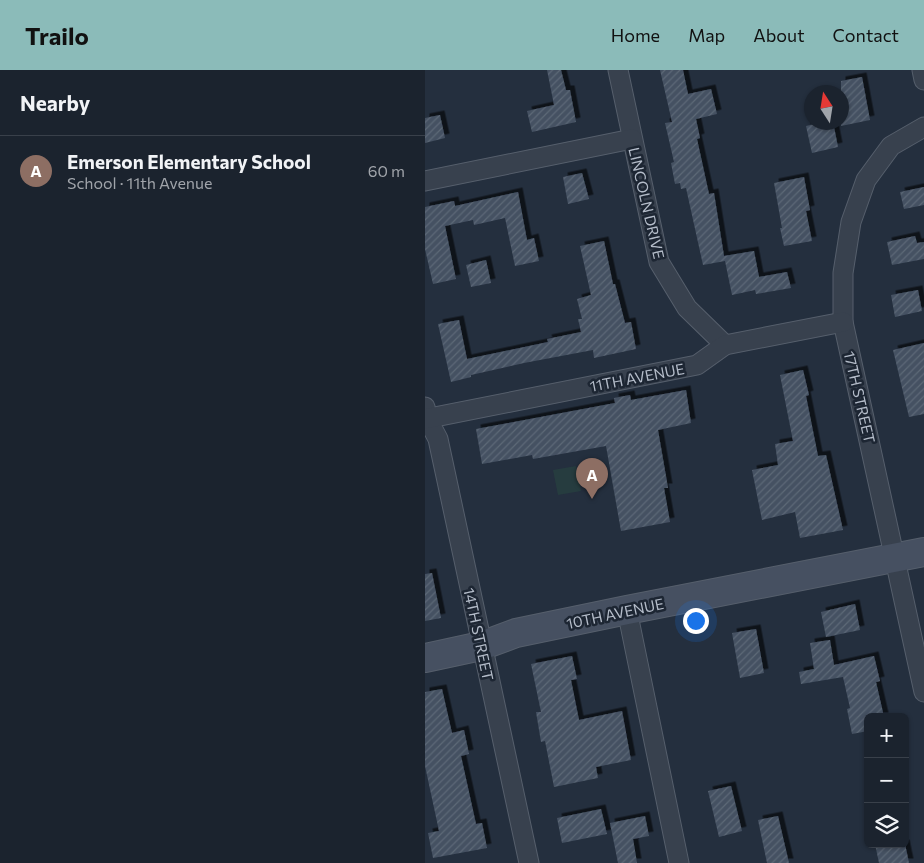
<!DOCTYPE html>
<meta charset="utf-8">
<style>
body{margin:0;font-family:Commissioner,sans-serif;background:#242b36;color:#f1f3f6}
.controls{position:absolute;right:15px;bottom:15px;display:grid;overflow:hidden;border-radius:8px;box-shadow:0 1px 4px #0004}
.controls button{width:45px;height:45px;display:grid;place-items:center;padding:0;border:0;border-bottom:1px solid #39404a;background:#1b232e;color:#f1f3f6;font:25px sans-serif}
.compass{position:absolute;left:379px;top:15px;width:45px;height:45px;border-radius:50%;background:#1b232e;box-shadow:0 1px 4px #0004;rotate:348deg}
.you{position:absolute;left:270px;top:550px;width:18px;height:18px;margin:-12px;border:4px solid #fff;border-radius:50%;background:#1a73e8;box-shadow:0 0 0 8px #1a73e833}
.badge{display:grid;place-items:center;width:32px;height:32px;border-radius:50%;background:#8bbbb9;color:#fff;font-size:16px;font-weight:700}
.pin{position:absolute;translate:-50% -41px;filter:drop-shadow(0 1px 2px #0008)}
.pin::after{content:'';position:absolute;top:26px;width:18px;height:15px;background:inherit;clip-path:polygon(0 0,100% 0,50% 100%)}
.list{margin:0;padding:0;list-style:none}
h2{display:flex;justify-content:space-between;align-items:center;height:65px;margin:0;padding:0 20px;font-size:21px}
h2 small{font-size:16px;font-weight:400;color:#a0a4aa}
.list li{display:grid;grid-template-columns:32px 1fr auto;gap:15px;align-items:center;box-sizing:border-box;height:70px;padding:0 20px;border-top:1px solid #39404a}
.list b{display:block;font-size:19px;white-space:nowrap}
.list p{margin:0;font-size:16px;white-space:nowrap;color:#a0a4aa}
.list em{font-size:16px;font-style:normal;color:#a0a4aa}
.icon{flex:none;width:28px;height:28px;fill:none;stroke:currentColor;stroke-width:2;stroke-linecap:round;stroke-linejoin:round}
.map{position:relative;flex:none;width:499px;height:793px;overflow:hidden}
header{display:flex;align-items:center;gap:30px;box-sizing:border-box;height:70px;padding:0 25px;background:#8bbbb9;color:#111}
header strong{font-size:24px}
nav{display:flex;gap:28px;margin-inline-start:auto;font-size:18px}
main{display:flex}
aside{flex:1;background:#1b232e}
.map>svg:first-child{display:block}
.grass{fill:#263c3f}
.building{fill:url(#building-hatch);filter:url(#shadow)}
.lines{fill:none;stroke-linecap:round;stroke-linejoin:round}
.street-casing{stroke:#565f6c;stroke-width:21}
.secondary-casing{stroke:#565f6c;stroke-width:30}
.street{stroke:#38414e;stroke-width:19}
.secondary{stroke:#465061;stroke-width:28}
.labels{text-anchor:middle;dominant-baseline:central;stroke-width:5;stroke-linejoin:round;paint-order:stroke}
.street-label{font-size:15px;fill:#b4bcc9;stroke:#1d2633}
</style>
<header>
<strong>Trailo</strong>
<nav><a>Home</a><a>Map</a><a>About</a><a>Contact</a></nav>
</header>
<main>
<aside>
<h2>Nearby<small></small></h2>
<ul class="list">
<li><span class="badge" style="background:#8d6e63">A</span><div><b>Emerson Elementary School</b><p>School · 11th Avenue</p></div><em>60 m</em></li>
</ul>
</aside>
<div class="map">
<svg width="499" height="793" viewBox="0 0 499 793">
<defs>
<pattern id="building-hatch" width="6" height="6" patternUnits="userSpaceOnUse" patternTransform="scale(1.25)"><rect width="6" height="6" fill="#455162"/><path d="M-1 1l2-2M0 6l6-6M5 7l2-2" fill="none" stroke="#5d6877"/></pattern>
<filter id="shadow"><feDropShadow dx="4.5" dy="-4.5" stdDeviation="0" flood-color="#0009"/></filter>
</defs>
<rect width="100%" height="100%" fill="#242f3e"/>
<path class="grass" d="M 151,396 L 156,421 L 133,425 L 128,400 Z"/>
<g class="building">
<path d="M 122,0 L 136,0 L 141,20 L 145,20 L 151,52 L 107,62 L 102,41 L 129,35 Z"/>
<path d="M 235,0 L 258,0 L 263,24 L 286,19 L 292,44 L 271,49 L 275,68 L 272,69 L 284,124 L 289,123 L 299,186 L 329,181 L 334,207 L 362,202 L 366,218 L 331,224 L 330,220 L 307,225 L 300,191 L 278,195 L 261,118 L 256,119 L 255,113 L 250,114 L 246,93 L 249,92 L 240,53 L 247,52 Z"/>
<path d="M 437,7 L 445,50 L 416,56 L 416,11 Z"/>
<path d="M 15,45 L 20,68 L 0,73 L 0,48 Z"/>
<path d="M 398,52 L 408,52 L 413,77 L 387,83 L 381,56 Z"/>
<path d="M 157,103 L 164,129 L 143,134 L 138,107 Z"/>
<path d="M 379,107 L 385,140 L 381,141 L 387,171 L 359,176 L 355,158 L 357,158 L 349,113 Z"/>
<path d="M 499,117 L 499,135 L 479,139 L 475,122 Z"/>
<path d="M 93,122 L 102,170 L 109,168 L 114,191 L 90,196 L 80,148 L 49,155 L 48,150 L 20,156 L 31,209 L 8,214 L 0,179 L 0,137 L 29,131 L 30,136 Z"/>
<path d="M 490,166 L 492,173 L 499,172 L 499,189 L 467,195 L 462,172 Z"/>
<path d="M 179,171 L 188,214 L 190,214 L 200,253 L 206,252 L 211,279 L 169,288 L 168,280 L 99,293 L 46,305 L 46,307 L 26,312 L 13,254 L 34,250 L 42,289 L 123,272 L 122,269 L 156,262 L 153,249 L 157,249 L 152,229 L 166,225 L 155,176 Z"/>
<path d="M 61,190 L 66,213 L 46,217 L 41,195 Z"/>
<path d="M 493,220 L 497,241 L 470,247 L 466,225 Z"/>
<path d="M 499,273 L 499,344 L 484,347 L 468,280 Z"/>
<path d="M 378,300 L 384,325 L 381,326 L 393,386 L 401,385 L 418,460 L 375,468 L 370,442 L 337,450 L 327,400 L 353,395 L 350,374 L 368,371 L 355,305 Z"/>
<path d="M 261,320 L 266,353 L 233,360 L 243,418 L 239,418 L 245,452 L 196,461 L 181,376 L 108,389 L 107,385 L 57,394 L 51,359 L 190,333 L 189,328 L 205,325 L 206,330 Z"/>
<path d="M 7,503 L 16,548 L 0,551 L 0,504 Z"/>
<path d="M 430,534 L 435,560 L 401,567 L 396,542 Z"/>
<path d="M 331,559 L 339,603 L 315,608 L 307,563 Z"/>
<path d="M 405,570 L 409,595 L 449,586 L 455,611 L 451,612 L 459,647 L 443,647 L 443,661 L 427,664 L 422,639 L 425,638 L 418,607 L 376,614 L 374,602 L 389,599 L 385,573 Z"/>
<path d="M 147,586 L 152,609 L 146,610 L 154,650 L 197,641 L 206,690 L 171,697 L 173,708 L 129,717 L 120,671 L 116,672 L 111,642 L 116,642 L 106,594 Z"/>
<path d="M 17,619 L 27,663 L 39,660 L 44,684 L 36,686 L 51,754 L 57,753 L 62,778 L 8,788 L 3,763 L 14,761 L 0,696 L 0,622 Z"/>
<path d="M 306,716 L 317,761 L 294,767 L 283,721 Z"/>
<path d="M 176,739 L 182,764 L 137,773 L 132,748 Z"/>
<path d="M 220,746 L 224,766 L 208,769 L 212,793 L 193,793 L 185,753 Z"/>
<path d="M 353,746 L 364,793 L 342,793 L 333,750 Z"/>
<path d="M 450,774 L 480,774 L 484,793 L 454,793 Z"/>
</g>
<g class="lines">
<g class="street-casing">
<g id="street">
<path d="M 193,0 L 234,192 L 262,238 L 300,275"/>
<path d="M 497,0 L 499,10"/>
<path d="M 499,57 L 466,76 L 441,110 L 426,152 L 418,203 L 418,252 L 499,622"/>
<path d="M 0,111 L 207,69"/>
<path d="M 0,337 L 2,348 L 13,369 L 104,793"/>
<path d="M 0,349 L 272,295 L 300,275 L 418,252"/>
<path d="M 202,540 L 254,793"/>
</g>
</g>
<g class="secondary-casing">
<path id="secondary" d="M 0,588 L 56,576 L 91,563 L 202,540 L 499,482"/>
</g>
<use href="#street" class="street"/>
<use href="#secondary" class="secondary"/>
</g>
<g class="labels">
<g class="street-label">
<text transform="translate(222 133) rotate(77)">LINCOLN DRIVE</text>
<text transform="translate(212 307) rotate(-11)">11TH AVENUE</text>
<text transform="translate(435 327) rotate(77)">17TH STREET</text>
<text transform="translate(190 543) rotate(-12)">10TH AVENUE</text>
<text transform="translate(54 564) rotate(78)">14TH STREET</text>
</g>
</g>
</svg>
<div class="controls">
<button>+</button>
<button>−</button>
<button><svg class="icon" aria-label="layers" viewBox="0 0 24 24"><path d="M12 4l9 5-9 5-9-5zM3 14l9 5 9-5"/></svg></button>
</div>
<svg class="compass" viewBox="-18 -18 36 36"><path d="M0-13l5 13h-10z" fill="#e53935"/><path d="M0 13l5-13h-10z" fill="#a0a4aa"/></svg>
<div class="you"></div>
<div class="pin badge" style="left:167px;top:429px;background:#8d6e63">A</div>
</div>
</main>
